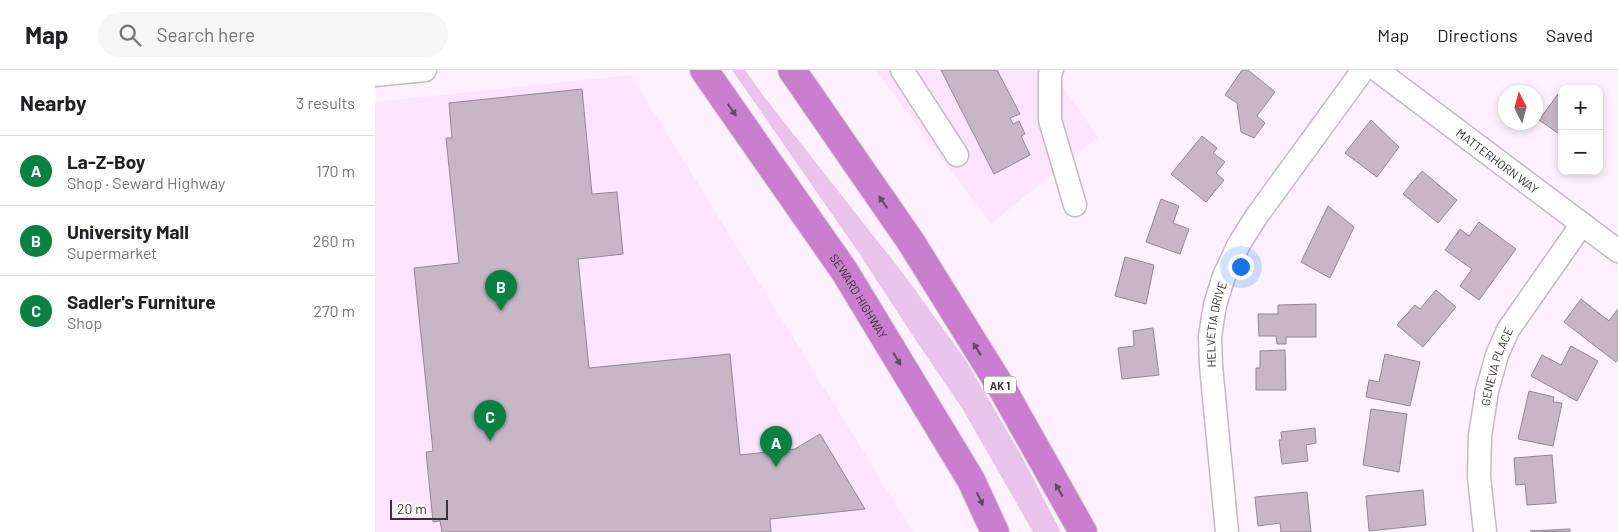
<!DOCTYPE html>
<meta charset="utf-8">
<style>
body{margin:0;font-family:Barlow,sans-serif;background:#f6f6f6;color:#202124}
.controls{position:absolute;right:15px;top:15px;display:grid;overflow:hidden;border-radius:10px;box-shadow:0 2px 8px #0003}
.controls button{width:45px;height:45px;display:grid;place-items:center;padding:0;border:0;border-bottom:1px solid #e0e0e0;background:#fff;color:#202124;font:25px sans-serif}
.compass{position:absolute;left:1123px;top:15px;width:45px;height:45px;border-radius:50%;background:#fff;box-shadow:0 2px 8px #0003;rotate:354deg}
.scale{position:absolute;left:15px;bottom:12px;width:58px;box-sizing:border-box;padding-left:5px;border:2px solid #393239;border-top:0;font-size:14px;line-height:18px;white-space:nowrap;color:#393239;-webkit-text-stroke:4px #fff;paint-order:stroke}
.you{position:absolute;left:865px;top:196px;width:18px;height:18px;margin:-12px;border:4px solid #fff;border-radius:50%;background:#1a73e8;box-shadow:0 0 0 8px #1a73e833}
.badge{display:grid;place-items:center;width:32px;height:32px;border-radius:50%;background:#0b8043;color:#fff;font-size:16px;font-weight:700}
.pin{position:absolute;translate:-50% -41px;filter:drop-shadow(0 1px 2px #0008)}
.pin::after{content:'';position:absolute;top:26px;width:18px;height:15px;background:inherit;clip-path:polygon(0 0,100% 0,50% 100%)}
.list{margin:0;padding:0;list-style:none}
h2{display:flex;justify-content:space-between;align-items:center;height:65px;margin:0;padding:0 20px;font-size:21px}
h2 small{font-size:16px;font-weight:400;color:#757577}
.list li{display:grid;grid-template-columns:32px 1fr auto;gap:15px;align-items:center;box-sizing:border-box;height:70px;padding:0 20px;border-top:1px solid #e0e0e0}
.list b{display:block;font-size:19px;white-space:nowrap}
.list p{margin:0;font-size:16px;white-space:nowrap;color:#757577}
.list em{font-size:16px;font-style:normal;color:#757577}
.icon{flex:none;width:28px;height:28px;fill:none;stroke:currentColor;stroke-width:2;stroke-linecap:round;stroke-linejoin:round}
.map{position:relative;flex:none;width:1243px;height:462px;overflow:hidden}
header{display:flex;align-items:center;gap:30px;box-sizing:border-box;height:70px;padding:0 25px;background:#fff;border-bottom:1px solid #e0e0e0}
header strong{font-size:24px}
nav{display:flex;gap:28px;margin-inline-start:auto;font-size:18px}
.search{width:350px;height:45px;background:#f6f6f6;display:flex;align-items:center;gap:12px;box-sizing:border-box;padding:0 18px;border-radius:28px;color:#757577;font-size:19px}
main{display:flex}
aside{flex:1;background:#fff}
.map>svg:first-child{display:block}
.built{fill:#fce5fc}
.green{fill:#e9c4ea}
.building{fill:#c7b6c7;stroke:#958695}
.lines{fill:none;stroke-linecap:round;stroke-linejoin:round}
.minor-casing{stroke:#c7b7c7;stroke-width:25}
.highway-casing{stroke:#dbdadb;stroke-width:30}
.minor{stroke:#fff;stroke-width:22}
.highway{stroke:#ca7ece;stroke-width:28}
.oneway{fill:#644966}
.labels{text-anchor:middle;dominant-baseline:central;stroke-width:5;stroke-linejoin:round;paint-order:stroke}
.shield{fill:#fff;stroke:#747074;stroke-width:1}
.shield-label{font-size:11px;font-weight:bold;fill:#393239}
.street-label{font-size:12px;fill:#393239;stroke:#fff}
</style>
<header>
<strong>Map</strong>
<div class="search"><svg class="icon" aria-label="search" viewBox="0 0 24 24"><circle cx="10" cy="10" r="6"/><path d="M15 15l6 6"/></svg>Search here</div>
<nav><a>Map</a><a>Directions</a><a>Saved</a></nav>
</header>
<main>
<aside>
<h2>Nearby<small>3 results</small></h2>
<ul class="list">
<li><span class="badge">A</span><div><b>La-Z-Boy</b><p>Shop · Seward Highway</p></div><em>170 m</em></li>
<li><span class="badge">B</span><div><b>University Mall</b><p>Supermarket</p></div><em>260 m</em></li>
<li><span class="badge">C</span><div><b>Sadler's Furniture</b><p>Shop</p></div><em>270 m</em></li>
</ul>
</aside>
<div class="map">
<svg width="1243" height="462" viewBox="0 0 1243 462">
<rect width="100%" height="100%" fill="#fef0fe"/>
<g class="built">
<path d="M 500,0 L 677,0 L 723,67 L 616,154 Z"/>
<path d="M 256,5 L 538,462 L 0,462 L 0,32 Z"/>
</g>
<path class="green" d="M 357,0 L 370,0 L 387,24 L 530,206 L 590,289 L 647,387 L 686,462 L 658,462 L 587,338 L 538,266 L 482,180 Z"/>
<g class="building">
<path d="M 566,0 L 622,0 L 645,44 L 635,48 L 638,54 L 644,51 L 650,64 L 646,66 L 655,85 L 619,104 Z"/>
<path d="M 867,0 L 873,0 L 900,22 L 882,46 L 890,53 L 879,68 L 866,62 L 862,33 L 850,25 Z"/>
<path d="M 207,19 L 217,124 L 242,122 L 248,184 L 203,189 L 214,298 L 355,284 L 365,385 L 420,379 L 445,364 L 490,439 L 395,449 L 396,462 L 67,462 L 65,451 L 58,452 L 51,382 L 58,381 L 39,198 L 84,193 L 71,68 L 77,68 L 74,33 Z"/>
<path d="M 1183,24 L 1187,26 L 1187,66 L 1164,50 Z"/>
<path d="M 996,50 L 1024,77 L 1002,107 L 970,83 Z"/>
<path d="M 827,66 L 842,78 L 838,83 L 850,92 L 841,103 L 849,110 L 831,132 L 796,104 Z"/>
<path d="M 1047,101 L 1082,130 L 1063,153 L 1028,124 Z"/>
<path d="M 786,129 L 804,136 L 798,153 L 814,159 L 805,184 L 771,172 Z"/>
<path d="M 953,136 L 979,157 L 955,208 L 926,192 Z"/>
<path d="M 1104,152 L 1141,179 L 1104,230 L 1085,216 L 1097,199 L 1070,180 L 1085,159 L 1094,166 Z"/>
<path d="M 750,187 L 779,195 L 771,234 L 740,226 Z"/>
<path d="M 1061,220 L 1081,237 L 1048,277 L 1022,255 L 1040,235 L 1045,239 Z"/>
<path d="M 1206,229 L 1234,251 L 1243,239 L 1243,289 L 1241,292 L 1189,252 Z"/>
<path d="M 941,234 L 941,267 L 911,267 L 911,274 L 902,274 L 901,266 L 884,266 L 883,244 L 903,244 L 903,235 Z"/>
<path d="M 778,258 L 784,305 L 747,309 L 743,278 L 759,276 L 758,261 Z"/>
<path d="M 1196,276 L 1223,291 L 1202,331 L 1156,306 L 1167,285 L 1186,295 Z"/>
<path d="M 910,280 L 911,320 L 881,320 L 881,298 L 885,298 L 885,281 Z"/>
<path d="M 1010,284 L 1045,292 L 1035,336 L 991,327 L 994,310 L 1004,312 Z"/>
<path d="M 1154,321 L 1179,327 L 1178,332 L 1187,333 L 1178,376 L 1143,369 Z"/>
<path d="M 996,339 L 1032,344 L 1024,402 L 988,395 Z"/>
<path d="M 940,358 L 941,373 L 931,375 L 933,391 L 907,394 L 904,370 L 907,370 L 906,362 Z"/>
<path d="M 1177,385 L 1181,433 L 1152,435 L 1150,414 L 1141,415 L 1139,388 Z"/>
<path d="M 1048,420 L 1051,455 L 994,461 L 991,426 Z"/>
<path d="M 932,422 L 936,462 L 906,462 L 905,453 L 883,456 L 880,427 Z"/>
<path d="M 1195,459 L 1195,462 L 1155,461 Z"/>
</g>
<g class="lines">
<g class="minor-casing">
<g id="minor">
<path d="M 527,0 L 582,85"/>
<path d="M 677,0 L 675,4 L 675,50 L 700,135"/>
<path id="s1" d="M 1002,0 L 1243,181"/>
<path d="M 0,5 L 50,0"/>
<path id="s2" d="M 852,462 L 836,296 L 835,266 L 840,235 L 849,206 L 864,174 L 881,147 L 988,0"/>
<path id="s3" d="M 1110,462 L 1104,407 L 1105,366 L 1112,321 L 1122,285 L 1133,260 L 1207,154"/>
</g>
</g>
<g class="highway-casing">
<g id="highway">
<path id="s4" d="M 329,0 L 470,202 L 596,410 L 620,462"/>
<path d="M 417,0 L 536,172 L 628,320 L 708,462"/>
</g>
</g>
<use href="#minor" class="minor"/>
<use href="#highway" class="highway"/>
</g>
<defs><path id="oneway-solid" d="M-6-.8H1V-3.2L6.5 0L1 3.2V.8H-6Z" transform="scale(1.25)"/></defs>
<g class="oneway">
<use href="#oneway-solid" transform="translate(357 40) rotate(55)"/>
<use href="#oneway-solid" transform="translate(508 132) rotate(-125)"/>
<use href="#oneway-solid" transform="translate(602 279) rotate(-122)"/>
<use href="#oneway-solid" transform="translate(522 289) rotate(59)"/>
<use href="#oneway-solid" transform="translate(684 420) rotate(-119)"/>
<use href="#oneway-solid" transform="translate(605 429) rotate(65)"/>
</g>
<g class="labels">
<rect class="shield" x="609" y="306.5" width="32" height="17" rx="4"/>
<g class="shield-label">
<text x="625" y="315">AK 1</text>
</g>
<g class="street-label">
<text stroke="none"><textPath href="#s1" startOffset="151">MATTERHORN WAY</textPath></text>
<text stroke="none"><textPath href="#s4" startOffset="274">SEWARD HIGHWAY</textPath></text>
<text stroke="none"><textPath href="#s2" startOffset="209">HELVETIA DRIVE</textPath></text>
<text stroke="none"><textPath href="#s3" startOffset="168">GENEVA PLACE</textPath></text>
</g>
</g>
</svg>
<div class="controls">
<button>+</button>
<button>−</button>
</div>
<svg class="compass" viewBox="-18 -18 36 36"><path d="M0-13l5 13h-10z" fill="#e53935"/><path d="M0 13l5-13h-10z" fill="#757577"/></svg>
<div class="scale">20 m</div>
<div class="you"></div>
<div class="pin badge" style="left:401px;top:397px">A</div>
<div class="pin badge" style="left:126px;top:241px">B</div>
<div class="pin badge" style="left:115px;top:371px">C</div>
</div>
</main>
